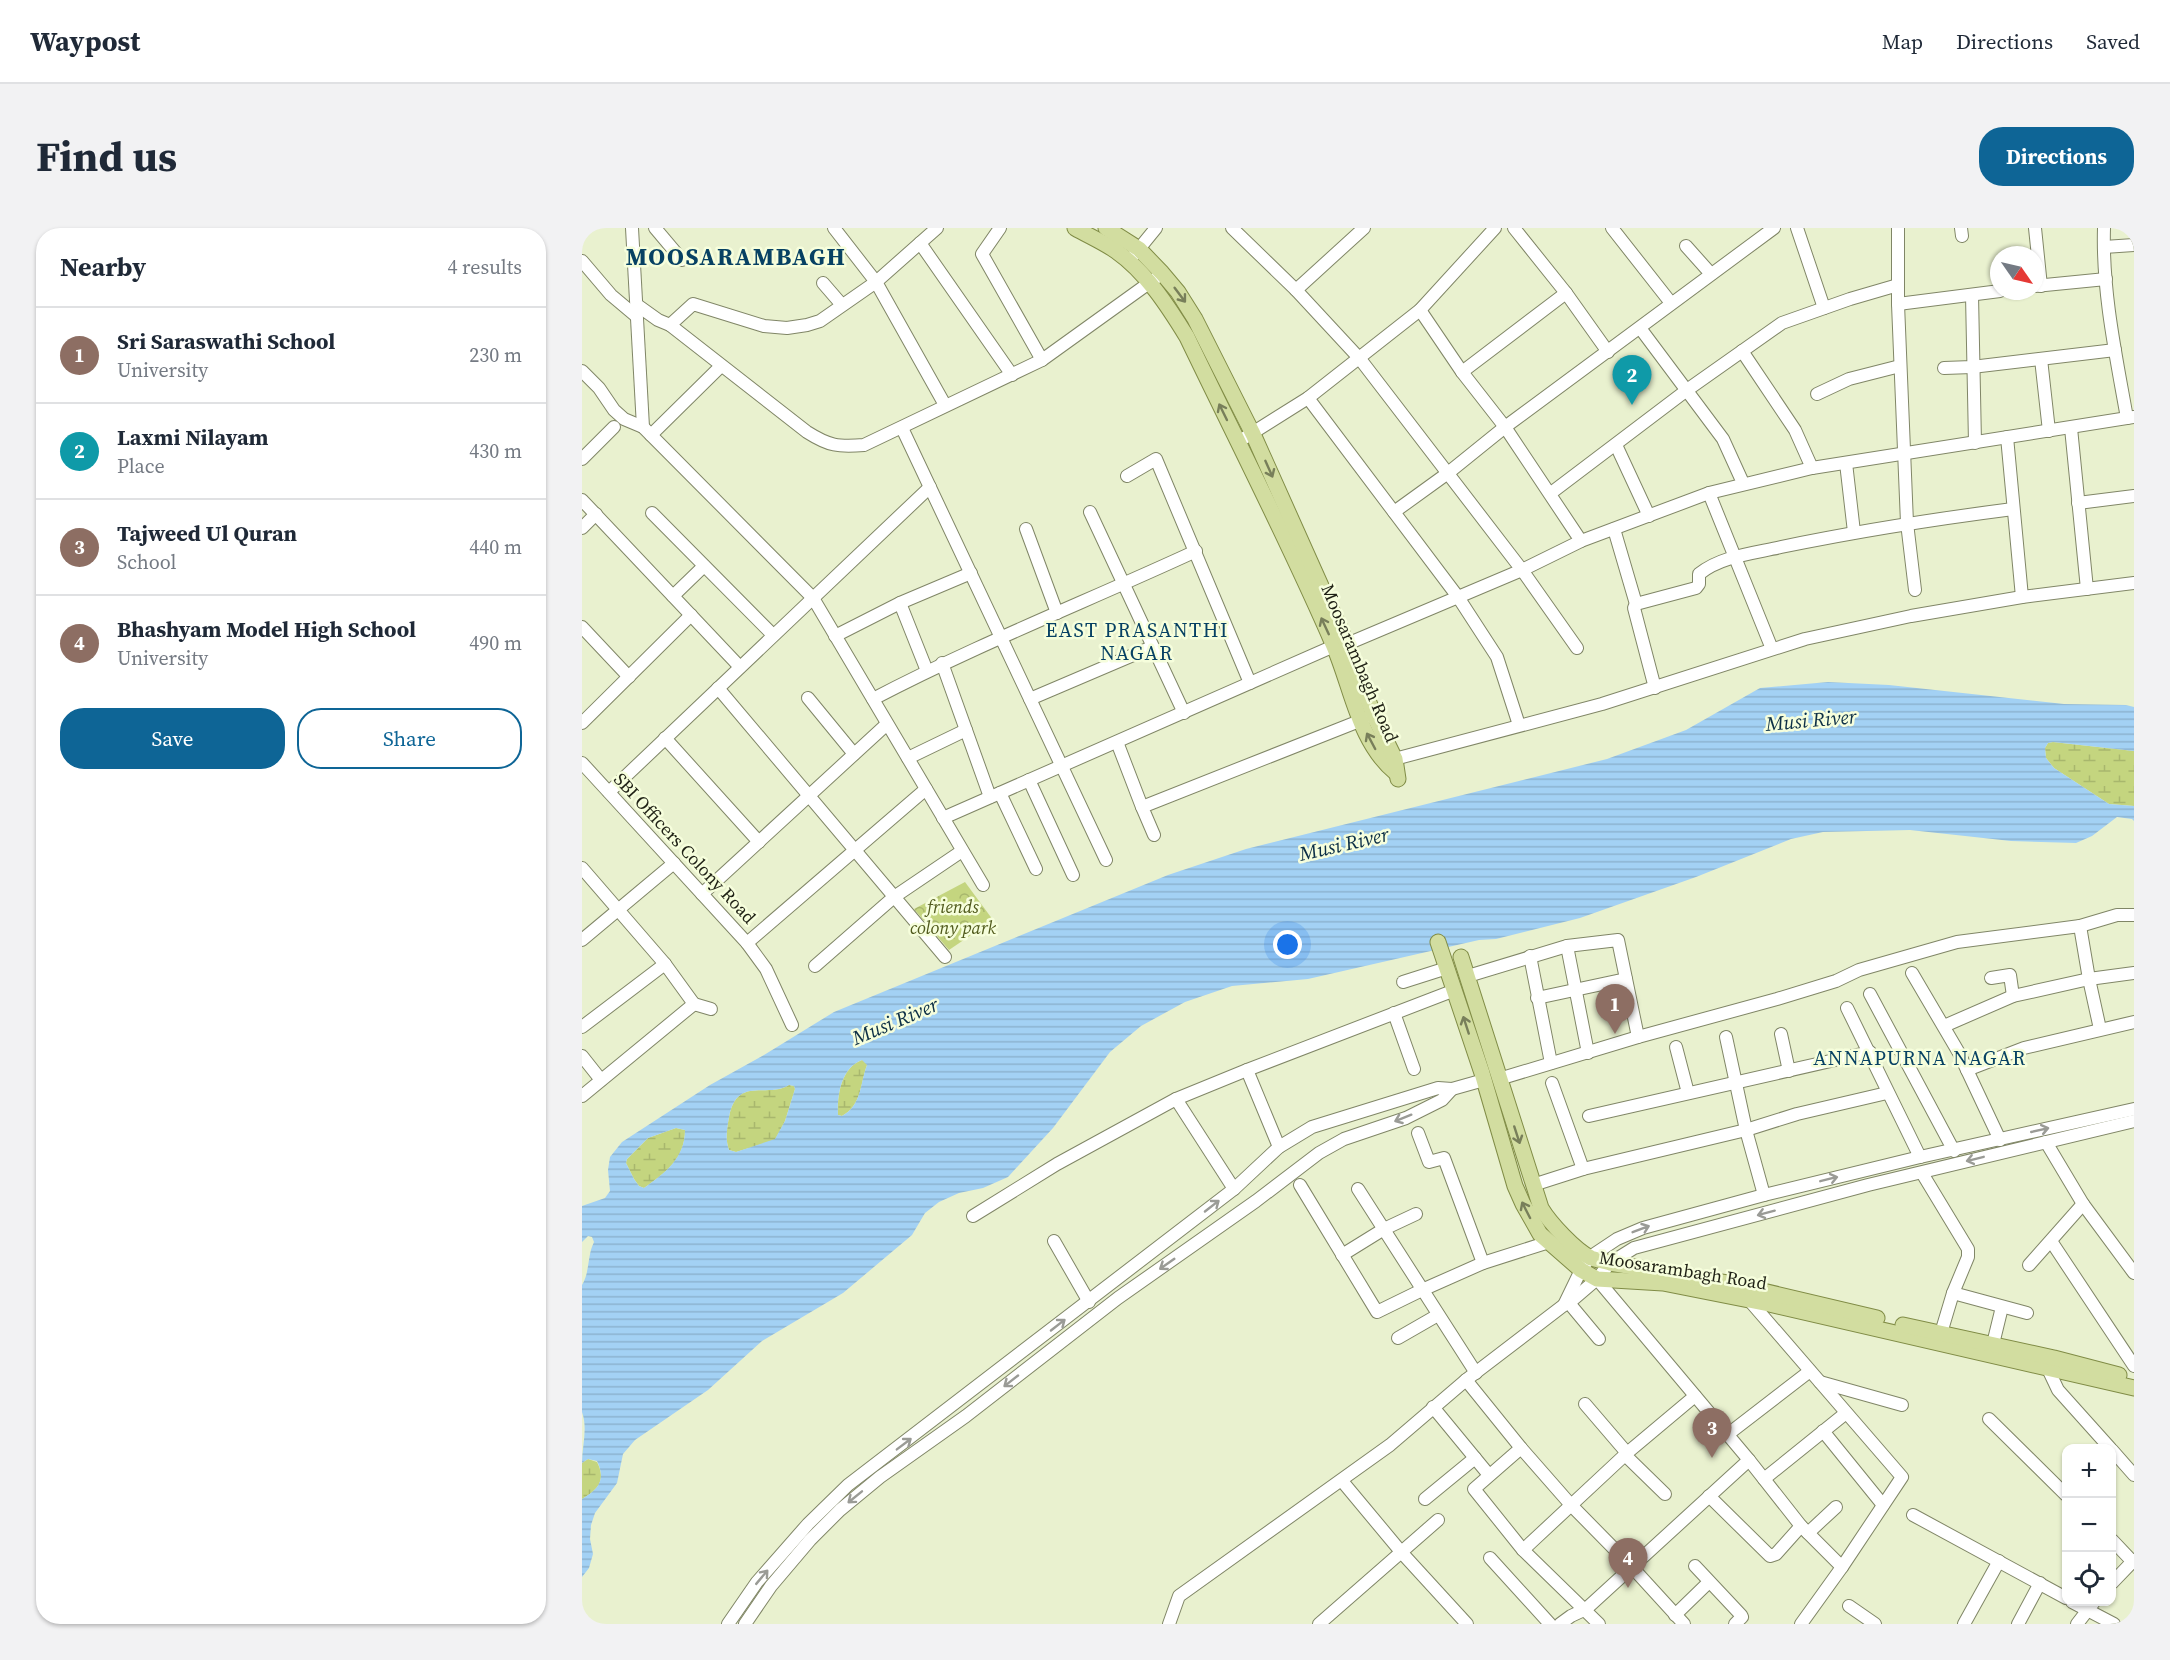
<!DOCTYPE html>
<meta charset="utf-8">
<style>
body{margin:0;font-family:"Source Serif 4",serif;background:#f2f2f3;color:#1f2937}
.controls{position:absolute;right:18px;bottom:18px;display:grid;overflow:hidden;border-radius:12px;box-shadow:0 2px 4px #0004}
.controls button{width:54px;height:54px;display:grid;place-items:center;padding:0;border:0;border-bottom:2px solid #e0e1e3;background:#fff;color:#1f2937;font:30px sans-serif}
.compass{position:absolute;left:1408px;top:18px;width:54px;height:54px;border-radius:50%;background:#fff;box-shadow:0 2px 4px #0004;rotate:124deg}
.you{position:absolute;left:706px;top:717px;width:21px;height:21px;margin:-15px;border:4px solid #fff;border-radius:50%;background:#1a73e8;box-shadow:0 0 0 9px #1a73e833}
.badge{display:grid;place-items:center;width:39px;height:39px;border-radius:50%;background:#0e6596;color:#fff;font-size:20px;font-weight:700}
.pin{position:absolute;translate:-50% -50px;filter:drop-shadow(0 2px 3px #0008)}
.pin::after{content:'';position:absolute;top:32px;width:21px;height:18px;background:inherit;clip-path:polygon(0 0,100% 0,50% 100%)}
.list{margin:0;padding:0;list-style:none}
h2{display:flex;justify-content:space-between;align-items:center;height:78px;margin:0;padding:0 24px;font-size:26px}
h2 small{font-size:20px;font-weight:400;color:#747a83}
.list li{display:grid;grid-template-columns:39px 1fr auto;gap:18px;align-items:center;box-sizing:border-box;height:96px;padding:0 24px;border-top:2px solid #e0e1e3}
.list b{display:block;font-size:22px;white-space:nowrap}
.list p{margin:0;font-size:20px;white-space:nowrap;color:#747a83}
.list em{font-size:20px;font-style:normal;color:#747a83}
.actions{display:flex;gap:12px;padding:18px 24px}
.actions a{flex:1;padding:14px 0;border:2px solid #0e6596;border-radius:24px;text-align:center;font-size:21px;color:#0e6596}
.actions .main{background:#0e6596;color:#fff}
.icon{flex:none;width:33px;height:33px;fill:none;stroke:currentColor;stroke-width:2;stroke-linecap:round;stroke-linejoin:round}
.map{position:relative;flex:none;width:1552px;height:1396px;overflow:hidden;border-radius:24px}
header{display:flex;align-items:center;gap:36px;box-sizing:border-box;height:84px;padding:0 30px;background:#fff;border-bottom:2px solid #e0e1e3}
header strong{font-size:28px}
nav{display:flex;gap:33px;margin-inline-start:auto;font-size:21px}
.intro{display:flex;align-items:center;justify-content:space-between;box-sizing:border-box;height:144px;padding:0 36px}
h1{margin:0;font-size:42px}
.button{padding:15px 27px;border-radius:24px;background:#0e6596;color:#fff;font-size:21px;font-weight:700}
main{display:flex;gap:36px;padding:0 36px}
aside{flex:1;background:#fff;border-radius:24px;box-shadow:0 2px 4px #0004}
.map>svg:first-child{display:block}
.wetland{fill:url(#wetland-marsh)}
.park{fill:url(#park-crowns)}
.water{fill:url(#water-rules);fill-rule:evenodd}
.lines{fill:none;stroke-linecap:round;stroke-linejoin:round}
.minor-casing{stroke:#808667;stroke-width:14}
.major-casing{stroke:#808c46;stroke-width:17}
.minor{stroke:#fff;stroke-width:12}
.major{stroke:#d2dda0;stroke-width:15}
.oneway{stroke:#787f5a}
.oneway2{stroke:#9a9b96}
.labels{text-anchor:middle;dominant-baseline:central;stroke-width:5;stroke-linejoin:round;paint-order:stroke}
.street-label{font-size:18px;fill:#1f2115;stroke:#f6fedc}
.park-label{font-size:18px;font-style:italic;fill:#505a1c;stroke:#f6fedc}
.neighbourhood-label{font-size:20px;letter-spacing:1.5px;fill:#074163;stroke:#f6fedc}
.water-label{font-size:20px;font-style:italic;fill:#0c2f46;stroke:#f6fedc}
.district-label{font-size:24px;font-weight:bold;letter-spacing:1.5px;fill:#074163;stroke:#f6fedc}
</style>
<header>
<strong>Waypost</strong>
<nav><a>Map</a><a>Directions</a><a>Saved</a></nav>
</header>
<div class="intro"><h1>Find us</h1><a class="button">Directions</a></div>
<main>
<aside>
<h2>Nearby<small>4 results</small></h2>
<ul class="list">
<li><span class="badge" style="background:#8d6e63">1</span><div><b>Sri Saraswathi School</b><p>University</p></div><em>230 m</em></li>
<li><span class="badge" style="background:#0f9aa8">2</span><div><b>Laxmi Nilayam</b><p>Place</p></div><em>430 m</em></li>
<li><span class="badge" style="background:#8d6e63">3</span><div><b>Tajweed Ul Quran</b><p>School</p></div><em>440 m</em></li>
<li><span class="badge" style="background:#8d6e63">4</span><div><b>Bhashyam Model High School</b><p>University</p></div><em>490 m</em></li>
</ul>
<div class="actions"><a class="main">Save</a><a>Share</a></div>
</aside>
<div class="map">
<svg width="1552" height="1396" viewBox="0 0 1552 1396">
<defs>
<pattern id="wetland-marsh" width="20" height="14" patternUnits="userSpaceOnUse" patternTransform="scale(1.5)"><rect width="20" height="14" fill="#c4d57f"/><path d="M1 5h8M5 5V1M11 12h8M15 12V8" fill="none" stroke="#a8b76d"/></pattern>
<pattern id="park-crowns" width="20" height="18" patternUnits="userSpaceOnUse" patternTransform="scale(1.5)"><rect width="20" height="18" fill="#c4d57f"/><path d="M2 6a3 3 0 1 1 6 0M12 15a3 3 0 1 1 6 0" fill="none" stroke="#a8b76d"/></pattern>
<pattern id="water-rules" width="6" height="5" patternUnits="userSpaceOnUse" patternTransform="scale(1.5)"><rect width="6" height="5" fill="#a3d1f4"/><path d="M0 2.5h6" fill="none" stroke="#8cb3d0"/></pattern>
</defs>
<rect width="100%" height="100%" fill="#e9f1cf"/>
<g class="wetland">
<path d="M 1471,514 L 1552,523 L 1552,578 L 1527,576 L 1472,540 L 1464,530 L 1463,520 L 1466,515 Z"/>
<path d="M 280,832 L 283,833 L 285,837 C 278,856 280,877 260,888 L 256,887 C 255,867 259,840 280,832 Z"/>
<path d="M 207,857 L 212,858 L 213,861 L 203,893 L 193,912 L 154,924 L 147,922 C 143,911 145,901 147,889 C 155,847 185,871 207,857 Z"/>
<path d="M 94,900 L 103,902 C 103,931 83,945 62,960 L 57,958 L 52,951 L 44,935 L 45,931 L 66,910 Z"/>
<path d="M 6,1231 L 15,1234 C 24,1252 17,1261 0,1271 L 0,1235 Z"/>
</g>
<path class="park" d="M 383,654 L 411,692 L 367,722 L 332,681 Z"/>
<path class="water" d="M 1246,454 L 1307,457 L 1482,476 L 1544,477 L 1552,479 L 1552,523 L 1471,514 L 1466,515 L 1463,520 L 1464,530 L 1472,540 L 1527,576 L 1552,578 L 1552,593 L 1550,591 L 1535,589 L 1510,608 L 1494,615 L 1429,613 L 1328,602 L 1241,604 L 1209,611 L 1114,649 L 998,690 L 914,711 L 897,712 L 726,751 L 650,758 L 603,774 L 559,798 L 528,824 L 471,900 L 426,949 L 401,960 L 377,965 L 357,974 L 343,985 L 330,1007 L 261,1065 L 180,1113 L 126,1162 L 53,1212 L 41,1226 L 35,1255 L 13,1285 L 9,1297 L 8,1311 L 11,1326 L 7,1340 L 0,1349 L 0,1271 C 17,1261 24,1252 15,1233 L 6,1231 L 0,1235 C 0,1218 6,1201 0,1184 L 0,1057 C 8,1044 5,1028 12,1014 L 10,1009 L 6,1008 L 0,1014 L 0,978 L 23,970 L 28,963 L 26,942 L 28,929 L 40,914 L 128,857 L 182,827 L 252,784 L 586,647 L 664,621 L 1025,531 L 1104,502 L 1178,460 ZM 280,832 L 285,837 C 278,855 280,877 260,888 L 256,887 C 255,867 259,840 280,832 ZM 207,857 L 212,858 L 213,861 L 203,893 L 193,911 L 154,924 L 147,922 C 143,911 145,901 147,889 C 155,847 185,871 207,857 ZM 94,900 L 103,902 C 103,930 83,945 62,960 L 57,958 L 52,951 L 44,935 L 45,931 L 66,910 Z"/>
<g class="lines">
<g class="minor-casing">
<g id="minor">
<path d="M 50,0 L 61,199"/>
<path d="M 73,0 L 100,32"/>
<path d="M 252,0 L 294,54 L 363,177"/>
<path d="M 418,0 L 400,26 L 460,132"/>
<path d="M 650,0 L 714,62 L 778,131 L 940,342 L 995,420"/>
<path d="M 932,0 L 984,65 L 1026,124"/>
<path d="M 1030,0 L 1089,75"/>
<path d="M 1215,0 L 1242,80"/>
<path d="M 1316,0 L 1316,76 L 1325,295 L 1333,362"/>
<path d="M 1379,0 L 1380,8"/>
<path d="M 1453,0 L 1459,58"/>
<path d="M 1522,0 C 1520,63 1534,128 1545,190"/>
<path d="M 338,15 L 430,147"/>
<path d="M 1104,18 L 1129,46"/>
<path d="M 1522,19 L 1552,17"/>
<path d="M 552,27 L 574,0"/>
<path d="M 0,33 L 29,67 L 54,88"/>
<path d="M 241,55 L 260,77"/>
<path d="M 1453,58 L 1524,51"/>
<path d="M 714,62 L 782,0"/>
<path d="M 1390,67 L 1393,215"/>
<path d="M 1316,76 L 1418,63"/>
<path d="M 55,77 L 76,92 L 88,97 L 225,204 C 247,218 256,219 282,217 L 460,132 L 574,50"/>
<path d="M 838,82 L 880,144 L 923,199 L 999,313"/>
<path d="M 88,97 L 111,76 L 182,98 L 205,100 L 225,97 L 238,93 L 294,54 L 355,0"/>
<path d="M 1058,100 L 1141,211 L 1161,255"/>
<path d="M 1160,123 L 1213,202 L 1230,240"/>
<path d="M 1459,131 L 1467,203"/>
<path d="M 1362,140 L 1390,139 L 1533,122"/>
<path d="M 0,143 L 17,160 L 32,182 L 42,191 L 61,199 L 231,370 L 401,657"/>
<path d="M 880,144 L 984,65"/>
<path d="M 1235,166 L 1267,151 L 1318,138"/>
<path d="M 726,170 L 876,369 L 915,429 L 937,497"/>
<path d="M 320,200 L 524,632"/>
<path d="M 1489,200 L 1505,361"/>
<path d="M 69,207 L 139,138"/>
<path d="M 1425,209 L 1440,369"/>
<path d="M 656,214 L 726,170 L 838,82 L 913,0"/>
<path d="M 1034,217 L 1067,288"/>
<path d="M 0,231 L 32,199"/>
<path d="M 1264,235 L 1272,304"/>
<path d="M 545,248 L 574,231 L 668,455"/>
<path d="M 969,265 L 1105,162 L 1200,95 L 1268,71 L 1316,57"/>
<path d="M 1127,265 L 1190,421"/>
<path d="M 0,272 L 158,439"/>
<path d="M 1496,275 L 1552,268"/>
<path d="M 508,284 L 602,485"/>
<path d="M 812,284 L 866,245 L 923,199 L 1192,0"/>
<path d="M 70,285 L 191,407"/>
<path d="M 0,300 L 14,286"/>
<path d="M 444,301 L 475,385"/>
<path d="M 1032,301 L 1054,376 L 1114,360 L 1117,356 L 1117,346 C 1139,328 1173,325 1199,319 C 1276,303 1353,291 1431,281"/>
<path d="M 91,368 L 122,338"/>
<path d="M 318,375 L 345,443"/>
<path d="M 1054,376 L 1052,380 L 1073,460"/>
<path d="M 0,399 L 47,449"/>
<path d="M 253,408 L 318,375 L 389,345"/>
<path d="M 765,416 L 940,342 L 999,313 L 1127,265 L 1230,240 L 1552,189"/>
<path d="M 360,435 L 408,569"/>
<path d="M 136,460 L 363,729"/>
<path d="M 226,470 L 272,526"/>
<path d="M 291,471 C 396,416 506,373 614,323"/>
<path d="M 448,471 L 570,419"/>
<path d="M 0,495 L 109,387"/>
<path d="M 83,510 L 177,614"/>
<path d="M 535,514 L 560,579"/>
<path d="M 326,530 L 384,502"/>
<path d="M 805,533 L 1020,476 L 1223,411 L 1329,388 L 1440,369 L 1552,355"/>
<path d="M 0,535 L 165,715 L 184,741 L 210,797"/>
<path d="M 447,552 L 491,647"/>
<path d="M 27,564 L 348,259"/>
<path d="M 418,565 L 454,641"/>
<path d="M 361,590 L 752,418"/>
<path d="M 572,607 L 560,579 L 785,490"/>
<path d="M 0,640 L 83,736 L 112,776 L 0,868"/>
<path d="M 120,666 L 305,496"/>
<path d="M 1498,698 L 1507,751 L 1518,801"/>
<path d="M 0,712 L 92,635"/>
<path d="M 165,715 L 344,561"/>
<path d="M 985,718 L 1006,825"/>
<path d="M 948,728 L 969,835"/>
<path d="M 233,738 L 312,669 L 380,623"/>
<path d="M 1330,745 L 1377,825 L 1418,912"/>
<path d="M 886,748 L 985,718 L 1036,712 L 1056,809"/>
<path d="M 1409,750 L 1428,747 L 1431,768"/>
<path d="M 821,754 L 865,740"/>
<path d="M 1288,766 L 1372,923"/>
<path d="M 955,770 L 1044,751"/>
<path d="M 112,776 L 129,781"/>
<path d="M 1265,780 L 1338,929"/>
<path d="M 812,785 L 832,841"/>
<path d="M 1362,798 L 1431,768 L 1507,751 L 1552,745"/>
<path d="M 0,799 L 83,736"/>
<path d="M 1199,806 L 1207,843"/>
<path d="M 1144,809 L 1164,902 L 1182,967"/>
<path d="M 1094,819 L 1106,865"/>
<path d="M 0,828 L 19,852"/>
<path d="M 665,842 L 697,919"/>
<path d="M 1385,842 L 1442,820 L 1552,794"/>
<path d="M 917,851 L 1056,809 L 1195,771 L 1254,753 L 1277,742 L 1375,714 L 1498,698 L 1535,687 L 1552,687"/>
<path d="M 970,855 L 1001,941"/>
<path d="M 594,871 L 652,961"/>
<path d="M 1007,888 L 1288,824"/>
<path d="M 836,905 L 847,934 L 862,930 L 901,1035"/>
<path d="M 1464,914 L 1501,976 L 1552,1045"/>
<path d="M 1340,945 L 1386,1021 L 1386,1029 L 1371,1065 L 1359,1105"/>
<path d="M 718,957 L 795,1084 L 840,1062 L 901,1035 L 967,1014"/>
<path d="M 951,957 L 1001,941 L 1164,902 L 1215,886 L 1305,865"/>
<path d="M 776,961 L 894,1145"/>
<path d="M 391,988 L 475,936 L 594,871 L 665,842 L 873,762"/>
<path d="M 472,1013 L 507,1074"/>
<path d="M 1469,1013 L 1552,1138"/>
<path d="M 760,1027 L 802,1001 L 834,986"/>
<path d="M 1447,1037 L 1501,976"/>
<path d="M 1015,1051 L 1167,1232 L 1219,1298 L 1260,1339"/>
<path d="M 1371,1065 L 1445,1085"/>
<path d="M 1167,1072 L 1320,1249 L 1260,1339 L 1219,1396"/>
<path d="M 987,1075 L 1017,1111"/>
<path d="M 982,1077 L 999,1042 L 1008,1029 L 1035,1011 L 1061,1000 L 1182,967 L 1338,929 L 1552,881"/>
<path d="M 816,1110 L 856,1087"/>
<path d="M 1411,1116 L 1420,1079"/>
<path d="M 1466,1141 L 1476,1162 L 1528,1220"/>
<path d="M 884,1152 L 939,1220 L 989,1277 L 1049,1338 L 1102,1396"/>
<path d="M 1238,1154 L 1320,1177"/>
<path d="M 1003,1176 L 1045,1225"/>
<path d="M 851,1179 L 907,1247"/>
<path d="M 1407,1191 L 1484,1267"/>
<path d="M 1241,1203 L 1301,1277"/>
<path d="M 1145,1207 L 1228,1143"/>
<path d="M 939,1220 L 892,1261 L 941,1322 L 1017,1396"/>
<path d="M 1530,1222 L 1552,1247"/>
<path d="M 1043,1227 L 1083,1266"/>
<path d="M 1182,1251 L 1264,1185"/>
<path d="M 760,1253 L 820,1325 L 885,1396"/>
<path d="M 1127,1268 L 1188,1328 L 1194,1326 L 1219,1298"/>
<path d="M 843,1271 L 893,1230"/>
<path d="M 1331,1287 L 1484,1370"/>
<path d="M 1226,1305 L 1254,1279"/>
<path d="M 1530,1312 L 1550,1333"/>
<path d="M 941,1322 L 1045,1225 L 1113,1168"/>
<path d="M 908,1330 L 968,1396"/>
<path d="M 1113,1338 L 1159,1387 L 1160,1389 L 1153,1396"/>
<path d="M 1530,1355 L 1552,1332"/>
<path d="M 1490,1374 L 1532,1396"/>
<path d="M 1267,1378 L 1293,1396"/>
<path d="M 1093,1387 L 1127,1354"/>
<path d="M 146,1396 L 175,1354 L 226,1296 L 266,1257 L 652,961 L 697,919 L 730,899 L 856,860 L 870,861 L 902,852"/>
<path d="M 163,1396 L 189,1358 L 228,1312 L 258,1282 L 298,1249 L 384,1188 L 536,1070 L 674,973 L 737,925 L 762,911 L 824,890 L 860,872 L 870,861"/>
<path d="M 587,1396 L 597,1368 L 808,1217 L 884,1152 L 982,1077 L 987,1075 L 1015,1051 L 1028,1035 L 1052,1020 L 1286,957 L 1552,893"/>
<path d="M 737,1396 L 856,1292"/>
<path d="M 978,1396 L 989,1388 L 1004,1381 L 1167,1232"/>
<path d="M 1382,1396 L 1417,1333"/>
<path d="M 1436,1396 L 1458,1355"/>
<path d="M 1495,1396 L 1512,1374"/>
</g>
</g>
<g class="major-casing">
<g id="major">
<path d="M 493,0 C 507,8 521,14 534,23 C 564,44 586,78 605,109 C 654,211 706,312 751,416 C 770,459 776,514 814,545"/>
<path d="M 524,0 L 557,21 L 580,45 L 596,64 L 613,91 L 671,206 L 765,416 L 792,488 L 813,531 L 816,551"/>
<path d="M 856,714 L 900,845 L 933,958 L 941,976 L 958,1006 L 999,1042 L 1015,1051 L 1081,1055 L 1187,1076 L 1552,1160"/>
<path d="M 879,729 L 959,980 C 968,995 993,1022 1009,1030 C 1015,1032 1022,1033 1028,1035 L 1151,1056 L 1295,1090"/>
<path d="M 1321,1097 L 1472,1130 L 1537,1147"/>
</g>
</g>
<use href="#minor" class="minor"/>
<use href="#major" class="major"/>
</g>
<defs><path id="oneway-shaft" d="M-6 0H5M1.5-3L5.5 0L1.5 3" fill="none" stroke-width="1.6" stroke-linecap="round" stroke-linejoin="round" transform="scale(1.5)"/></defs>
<g class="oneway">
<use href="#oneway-shaft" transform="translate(598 67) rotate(53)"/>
<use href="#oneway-shaft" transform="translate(641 184) rotate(-116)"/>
<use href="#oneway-shaft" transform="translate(687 241) rotate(66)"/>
<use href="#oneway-shaft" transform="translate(743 398) rotate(-115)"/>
<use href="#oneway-shaft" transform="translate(789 513) rotate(-118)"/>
<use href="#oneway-shaft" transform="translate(884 797) rotate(-108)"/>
<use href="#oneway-shaft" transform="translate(935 907) rotate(72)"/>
<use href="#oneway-shaft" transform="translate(944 982) rotate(-117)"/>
</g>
<g class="oneway2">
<use href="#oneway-shaft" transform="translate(821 890) rotate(158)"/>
<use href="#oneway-shaft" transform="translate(1458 902) rotate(-13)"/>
<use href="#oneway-shaft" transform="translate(1393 931) rotate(166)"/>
<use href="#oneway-shaft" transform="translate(1247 951) rotate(-14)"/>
<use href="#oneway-shaft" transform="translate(630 978) rotate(-38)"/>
<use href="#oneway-shaft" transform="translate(1184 985) rotate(165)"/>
<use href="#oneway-shaft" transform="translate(1059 1001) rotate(-21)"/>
<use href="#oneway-shaft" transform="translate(585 1036) rotate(145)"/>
<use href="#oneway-shaft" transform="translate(476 1097) rotate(-38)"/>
<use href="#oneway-shaft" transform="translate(429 1153) rotate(142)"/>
<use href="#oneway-shaft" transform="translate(322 1216) rotate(-37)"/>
<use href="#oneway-shaft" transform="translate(273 1269) rotate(141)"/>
<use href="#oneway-shaft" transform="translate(180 1349) rotate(-50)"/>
</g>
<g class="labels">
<g class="street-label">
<text transform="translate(778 435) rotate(67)">Moosarambagh Road</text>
<text transform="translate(103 620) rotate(47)">SBI Officers Colony Road</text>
<text transform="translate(1101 1042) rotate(9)">Moosarambagh Road</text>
</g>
<g class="park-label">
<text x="371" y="678">friends<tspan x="371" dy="21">colony park</tspan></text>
</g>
<g class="neighbourhood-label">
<text x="555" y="402">EAST PRASANTHI<tspan x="555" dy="23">NAGAR</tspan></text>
<text x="1338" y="830">ANNAPURNA NAGAR</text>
</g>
<g class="water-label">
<text transform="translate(1229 492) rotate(-5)">Musi River</text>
<text transform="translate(762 616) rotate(-13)">Musi River</text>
<text transform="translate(313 793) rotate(-23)">Musi River</text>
</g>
<g class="district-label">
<text x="154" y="28">MOOSARAMBAGH</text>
</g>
</g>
</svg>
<div class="controls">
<button>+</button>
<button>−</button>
<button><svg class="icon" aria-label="locate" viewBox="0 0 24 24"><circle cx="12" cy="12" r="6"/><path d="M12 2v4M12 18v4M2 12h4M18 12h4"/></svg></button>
</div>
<svg class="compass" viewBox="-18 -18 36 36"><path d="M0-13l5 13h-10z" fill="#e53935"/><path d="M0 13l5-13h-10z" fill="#747a83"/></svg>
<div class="you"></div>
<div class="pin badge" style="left:1033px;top:806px;background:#8d6e63">1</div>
<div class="pin badge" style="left:1050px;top:177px;background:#0f9aa8">2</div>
<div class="pin badge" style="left:1130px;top:1230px;background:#8d6e63">3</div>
<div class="pin badge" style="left:1046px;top:1360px;background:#8d6e63">4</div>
</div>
</main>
